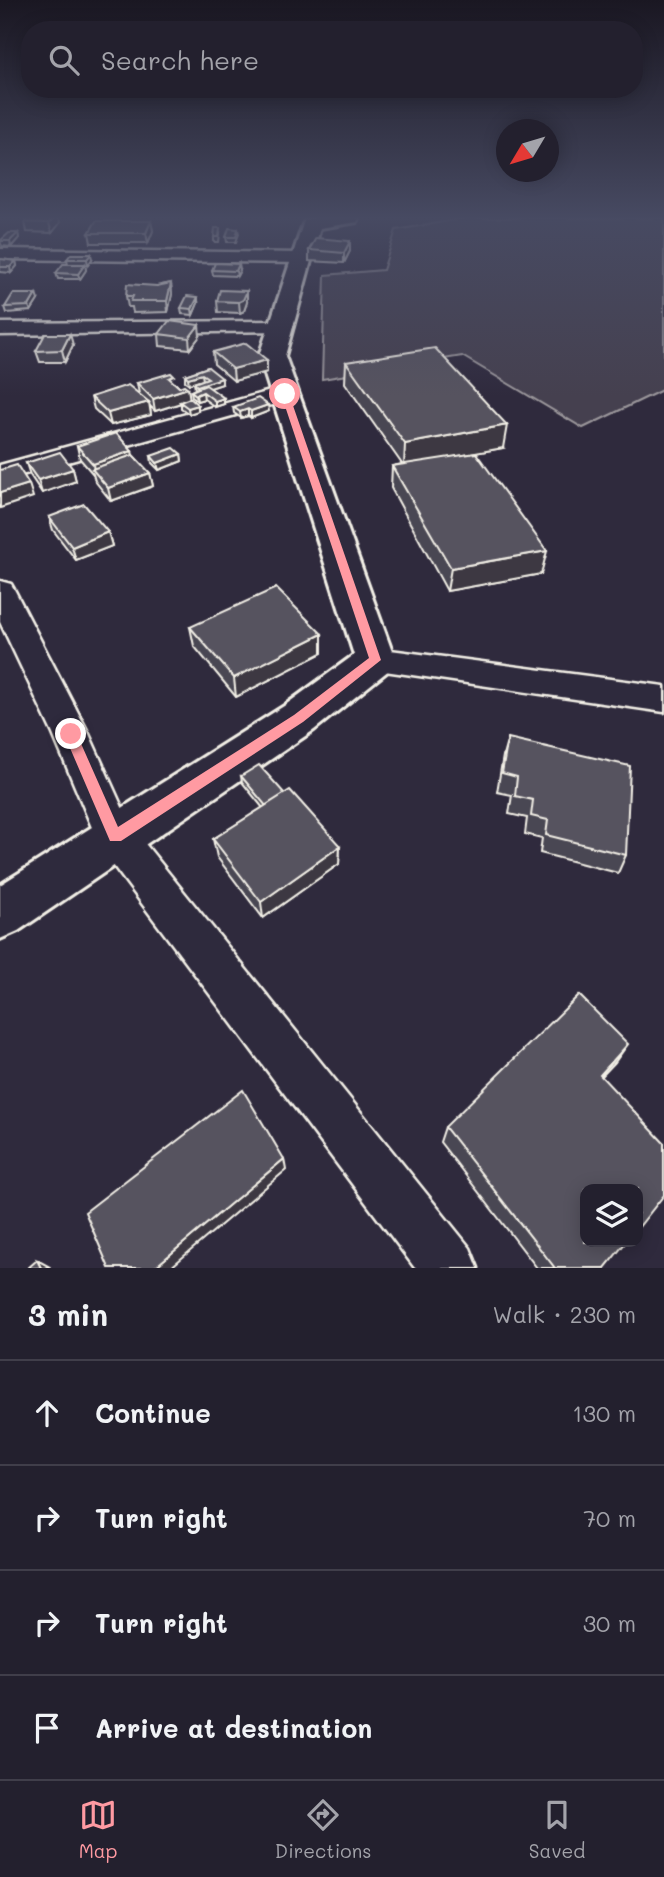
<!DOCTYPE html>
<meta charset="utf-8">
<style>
body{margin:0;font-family:Mali,sans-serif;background:#2b2836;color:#f1f3f6}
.controls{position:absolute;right:21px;bottom:21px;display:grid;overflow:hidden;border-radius:14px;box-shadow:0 4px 18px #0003}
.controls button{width:63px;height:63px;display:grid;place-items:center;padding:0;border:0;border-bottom:2px solid #403e4a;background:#23202e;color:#f1f3f6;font:35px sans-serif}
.compass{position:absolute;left:496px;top:119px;width:63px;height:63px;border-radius:50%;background:#23202e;box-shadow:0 4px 18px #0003;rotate:232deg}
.stop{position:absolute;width:21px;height:21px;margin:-16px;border:5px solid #ff9aa2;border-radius:50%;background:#fff}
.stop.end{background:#ff9aa2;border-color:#fff;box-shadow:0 2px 7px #0008}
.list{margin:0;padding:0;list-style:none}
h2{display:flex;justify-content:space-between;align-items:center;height:91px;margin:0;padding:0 28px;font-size:30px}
h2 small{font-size:23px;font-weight:400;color:#a3a3aa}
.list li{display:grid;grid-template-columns:46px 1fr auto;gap:21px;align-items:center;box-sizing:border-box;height:105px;padding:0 28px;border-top:2px solid #403e4a}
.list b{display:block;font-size:26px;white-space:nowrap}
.list em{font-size:23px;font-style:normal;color:#a3a3aa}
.icon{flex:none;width:38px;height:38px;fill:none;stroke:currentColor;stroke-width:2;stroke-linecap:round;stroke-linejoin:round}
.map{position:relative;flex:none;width:664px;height:1268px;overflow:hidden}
.search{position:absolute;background:#23202e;box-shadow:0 4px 18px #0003;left:21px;right:21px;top:21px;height:77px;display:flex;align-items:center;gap:18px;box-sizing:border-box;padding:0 24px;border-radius:28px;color:#a3a3aa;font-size:26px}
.sheet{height:511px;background:#23202e}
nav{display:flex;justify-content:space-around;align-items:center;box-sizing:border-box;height:98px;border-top:2px solid #403e4a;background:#23202e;font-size:19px;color:#a3a3aa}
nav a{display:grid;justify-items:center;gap:4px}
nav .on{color:#ff9aa2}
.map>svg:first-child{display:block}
.green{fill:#454050;stroke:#9c989c;stroke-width:2}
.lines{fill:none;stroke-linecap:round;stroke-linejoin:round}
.street-casing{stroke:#f4f1e8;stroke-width:5}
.secondary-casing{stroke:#f4f1e8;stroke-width:6}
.street{fill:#2f2a3d;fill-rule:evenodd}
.secondary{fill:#2f2a3d;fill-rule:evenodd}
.wall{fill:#4a4752;stroke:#f4f1e8;stroke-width:2}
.shaded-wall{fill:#3c3942;stroke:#f4f1e8;stroke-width:2}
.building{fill:#56525f;stroke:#f4f1e8;stroke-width:2}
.route{fill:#ff9aa2}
</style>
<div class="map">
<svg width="664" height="1268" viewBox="0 0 664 1268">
<rect width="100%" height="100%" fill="#2f2a3d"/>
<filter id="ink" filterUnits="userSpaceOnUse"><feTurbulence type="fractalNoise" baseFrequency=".0143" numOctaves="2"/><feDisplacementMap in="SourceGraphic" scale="14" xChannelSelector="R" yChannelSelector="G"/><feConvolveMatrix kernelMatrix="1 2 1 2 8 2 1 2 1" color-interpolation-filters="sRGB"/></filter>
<g filter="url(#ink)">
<path class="green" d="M 466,218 L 664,218 L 664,389 L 583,428 L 462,356 L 322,379 L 325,275 L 383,270 L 396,230 Z"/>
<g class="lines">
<g class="street-casing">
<g id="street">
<path d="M 0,249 L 302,253 L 310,258 L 302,263 L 0,259 Z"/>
<path d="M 280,321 L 290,327 L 287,331 L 0,335 L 0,323 Z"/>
<path d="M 285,387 L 293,389 L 296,394 L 293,399 L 0,481 L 0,465 Z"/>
<path d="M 0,581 L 11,584 L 15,591 L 89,734 L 130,825 L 470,1248 L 478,1268 L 415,1268 L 101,849 L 53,734 L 0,622 Z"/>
<path d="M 375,648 L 664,686 L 664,712 L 364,668 L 359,660 L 364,652 Z"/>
</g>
</g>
<g class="secondary-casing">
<path id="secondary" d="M 314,218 L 359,218 L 357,222 L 320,228 L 285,356 L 395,660 L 389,670 L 314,730 L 18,931 L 0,939 L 0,885 L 284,706 L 354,655 L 259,356 L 303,224 L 305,220 Z"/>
</g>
<use href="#street" class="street"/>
<use href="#secondary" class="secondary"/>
</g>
<g class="wall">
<path d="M 151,221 L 153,231 L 148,243 L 91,243 L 89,233 Z"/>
<path d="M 25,222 L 60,223 L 52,233 L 27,232 Z"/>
<path d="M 238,229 L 239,234 L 236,242 L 227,242 L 226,237 Z"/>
<path d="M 18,233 L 19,238 L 11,247 L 2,246 L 0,241 Z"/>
<path d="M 220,233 L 219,242 L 214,242 L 214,237 Z"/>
<path d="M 350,241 L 350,251 L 344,263 L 309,261 L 309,250 Z"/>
<path d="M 0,259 L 16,261 L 17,266 L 11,273 L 0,272 Z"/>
<path d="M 67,259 L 92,259 L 88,265 L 85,265 L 86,270 L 80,279 L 58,279 L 56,273 L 68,264 Z"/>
<path d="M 212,270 L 240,270 L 237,276 L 213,275 Z"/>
<path d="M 171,283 L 172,294 L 168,312 L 133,313 L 132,307 L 128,307 L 126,296 L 157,286 Z"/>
<path d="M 38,300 L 31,311 L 7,313 L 5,307 Z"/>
<path d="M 217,301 L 247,302 L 244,311 L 240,313 L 218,312 Z"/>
<path d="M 198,303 L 193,315 L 182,314 L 181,308 Z"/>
<path d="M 159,334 L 200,336 L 190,349 L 160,346 Z"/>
<path d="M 73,345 L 65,362 L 40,362 L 36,351 Z"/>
<path d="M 213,352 L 267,360 L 267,372 L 234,381 L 214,364 Z"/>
<path d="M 346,362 L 503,448 L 469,454 L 541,574 L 447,591 L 391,488 L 392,466 L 402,464 L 345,383 Z"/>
<path d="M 208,367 L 222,384 L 210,388 L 224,404 L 215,407 L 204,399 L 197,401 L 192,397 L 191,391 L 195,389 L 194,383 L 203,380 L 189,384 L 185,381 L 185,375 Z"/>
<path d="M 137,383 L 176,384 L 179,387 L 188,388 L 189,398 L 198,411 L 189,414 L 181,408 L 181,403 L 155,411 L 150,406 L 151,415 L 111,425 L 94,409 L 91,397 L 139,394 Z"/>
<path d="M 233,407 L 269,411 L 251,418 L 248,416 L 241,418 L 234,413 Z"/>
<path d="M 77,446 L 133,455 L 150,473 L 153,486 L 111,501 L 95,481 L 93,474 L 80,459 Z"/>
<path d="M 181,454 L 182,461 L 159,470 L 152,463 L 151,456 Z"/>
<path d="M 26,463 L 73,469 L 76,481 L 42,493 L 30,475 Z"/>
<path d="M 49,517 L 108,532 L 112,546 L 76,560 L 53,530 Z"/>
<path d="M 190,627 L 322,634 L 322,653 L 236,697 L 194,646 Z"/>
<path d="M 508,738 L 626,855 L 618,873 L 540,853 L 542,838 L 525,834 L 527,818 L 509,814 L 512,795 L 497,792 L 503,756 Z"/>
<path d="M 241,776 L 285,794 L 340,846 L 339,864 L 263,918 L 217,857 L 213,839 L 263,808 L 242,782 Z"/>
<path d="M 615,1062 L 601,1076 L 605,1268 L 537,1268 L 440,1142 L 445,1127 Z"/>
</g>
<g class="shaded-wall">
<path d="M 54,218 L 59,218 L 60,223 L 52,233 L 49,223 Z"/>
<path d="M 151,221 L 153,231 L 148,243 L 146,233 Z"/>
<path d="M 18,233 L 19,238 L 11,247 L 10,241 Z"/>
<path d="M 350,241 L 350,251 L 344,263 L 344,253 Z"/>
<path d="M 91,254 L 92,259 L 88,265 L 87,259 Z"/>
<path d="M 16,261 L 17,266 L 11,273 L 10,267 Z"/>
<path d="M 85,264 L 86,270 L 80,279 L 78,274 Z"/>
<path d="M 239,264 L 240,270 L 237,276 L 236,271 Z"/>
<path d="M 171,283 L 172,294 L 168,312 L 167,301 Z"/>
<path d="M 247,291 L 247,302 L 244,311 L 240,313 L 239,302 Z"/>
<path d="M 36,294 L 38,300 L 31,311 L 29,306 Z"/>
<path d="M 198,297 L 198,303 L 193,315 L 192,309 Z"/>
<path d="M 199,325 L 200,336 L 190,349 L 189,338 Z"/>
<path d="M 70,334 L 73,345 L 65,362 L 62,350 Z"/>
<path d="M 267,360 L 267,372 L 234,381 L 233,369 Z"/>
<path d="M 202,374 L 203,380 L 189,384 L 188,378 Z"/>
<path d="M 222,378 L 222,384 L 198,392 L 197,386 Z"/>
<path d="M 188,388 L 190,400 L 180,402 L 181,403 L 155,411 L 153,399 Z"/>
<path d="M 203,392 L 204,399 L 197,401 L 196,395 Z"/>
<path d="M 224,398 L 224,404 L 215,407 L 215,401 Z"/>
<path d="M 149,402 L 151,415 L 111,425 L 108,413 Z"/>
<path d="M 198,405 L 198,411 L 189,414 L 188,408 Z"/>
<path d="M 268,405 L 269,411 L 251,418 L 251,411 Z"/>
<path d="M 248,409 L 248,416 L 241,418 L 240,412 Z"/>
<path d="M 507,425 L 503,448 L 404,466 L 405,444 Z"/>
<path d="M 132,451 L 135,464 L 94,471 L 93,464 Z"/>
<path d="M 181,454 L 182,461 L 159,470 L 157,463 Z"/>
<path d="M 73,469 L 76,481 L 42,493 L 38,480 Z"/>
<path d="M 150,473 L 153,486 L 111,501 L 108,488 Z"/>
<path d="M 29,484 L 33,497 L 0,508 L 0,493 Z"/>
<path d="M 108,532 L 112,546 L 76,560 L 72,547 Z"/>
<path d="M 547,551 L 541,574 L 447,591 L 451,568 Z"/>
<path d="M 322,634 L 322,653 L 236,697 L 234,678 Z"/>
<path d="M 340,846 L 339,864 L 263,918 L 261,902 Z"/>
<path d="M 628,1044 L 615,1062 L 588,1091 L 600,1075 Z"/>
<path d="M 284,1159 L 286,1170 L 170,1268 L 154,1268 Z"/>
<path d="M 37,1260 L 50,1267 L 50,1268 L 41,1268 Z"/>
</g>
<g class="building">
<path d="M 28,218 L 54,218 L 49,223 L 25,222 Z"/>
<path d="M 96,221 L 151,221 L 146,233 L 89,233 Z"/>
<path d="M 215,228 L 220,228 L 219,237 L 214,237 Z"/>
<path d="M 229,228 L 238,229 L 236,237 L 226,237 Z"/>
<path d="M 9,233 L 18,233 L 10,241 L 0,241 Z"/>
<path d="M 316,238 L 350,241 L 344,253 L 309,250 Z"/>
<path d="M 71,254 L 91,254 L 87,259 L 67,259 Z"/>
<path d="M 0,259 L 16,261 L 10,267 L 0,267 Z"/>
<path d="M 215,263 L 239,264 L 236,271 L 212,270 Z"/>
<path d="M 63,264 L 85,264 L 78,274 L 56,273 Z"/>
<path d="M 171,283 L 167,301 L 131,301 L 133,296 L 126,296 L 127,284 L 157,286 Z"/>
<path d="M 220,290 L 247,291 L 243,300 L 239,302 L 217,301 Z"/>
<path d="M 13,294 L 36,294 L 29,306 L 5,307 Z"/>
<path d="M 187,296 L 198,297 L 192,309 L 181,308 Z"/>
<path d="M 169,321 L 199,325 L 189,338 L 159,334 Z"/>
<path d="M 45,334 L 70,334 L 62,350 L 36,351 Z"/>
<path d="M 246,343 L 267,360 L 233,369 L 213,352 Z"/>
<path d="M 435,348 L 507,425 L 405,444 L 346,362 Z"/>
<path d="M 208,367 L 222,378 L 197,386 L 194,383 L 208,378 L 202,374 L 188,378 L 185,375 Z"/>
<path d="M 171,373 L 174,376 L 169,378 L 179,387 L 184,385 L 188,388 L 153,399 L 137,383 Z"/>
<path d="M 128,385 L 149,402 L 108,413 L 91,397 Z"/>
<path d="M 206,385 L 224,398 L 215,401 L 203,392 L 196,395 L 191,391 Z"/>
<path d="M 190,398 L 198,405 L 188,408 L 180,402 Z"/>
<path d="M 258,398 L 268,405 L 251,411 L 248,409 L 240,412 L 233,407 Z"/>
<path d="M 116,433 L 132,451 L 93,464 L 77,446 Z"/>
<path d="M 174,448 L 181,454 L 157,463 L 151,456 Z"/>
<path d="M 60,452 L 73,469 L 38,480 L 26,463 Z"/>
<path d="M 476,453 L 547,551 L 451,568 L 392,466 Z"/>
<path d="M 133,455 L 150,473 L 108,488 L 92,469 Z"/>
<path d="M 17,465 L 29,484 L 0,493 L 0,470 Z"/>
<path d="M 84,504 L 108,532 L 72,547 L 49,517 Z"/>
<path d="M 276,588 L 322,634 L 234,678 L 190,627 Z"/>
<path d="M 508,738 L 630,766 L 626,855 L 546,835 L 548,820 L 531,816 L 533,800 L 515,796 L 517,777 L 502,773 Z"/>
<path d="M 259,765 L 285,794 L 266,806 L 241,776 Z"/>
<path d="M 290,790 L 340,846 L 261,902 L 213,839 Z"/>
<path d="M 579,995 L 628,1044 L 600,1075 L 664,1143 L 664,1195 L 638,1228 L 638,1189 L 585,1189 L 585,1242 L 626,1242 L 605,1268 L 555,1268 L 445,1127 Z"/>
<path d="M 243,1090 L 284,1159 L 154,1268 L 109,1268 L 85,1212 Z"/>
<path d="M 37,1260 L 41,1268 L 28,1268 Z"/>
</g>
</g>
<linearGradient id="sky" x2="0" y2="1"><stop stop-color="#1a1722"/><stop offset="0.55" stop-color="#474a62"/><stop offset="1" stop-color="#474a62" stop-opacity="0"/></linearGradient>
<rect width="664" height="396" fill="url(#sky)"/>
<path class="route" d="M 285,392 L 289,394 L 381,660 L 303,722 L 121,841 L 110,841 L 64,734 L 66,730 L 75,730 L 118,827 L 294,715 L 369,658 L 281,394 Z"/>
</svg>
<div class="controls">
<button><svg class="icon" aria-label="layers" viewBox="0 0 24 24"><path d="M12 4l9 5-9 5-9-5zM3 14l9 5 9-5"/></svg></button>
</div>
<svg class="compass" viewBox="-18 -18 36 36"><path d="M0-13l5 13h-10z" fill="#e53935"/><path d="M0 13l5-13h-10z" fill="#a3a3aa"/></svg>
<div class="stop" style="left:285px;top:394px"></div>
<div class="stop end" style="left:71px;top:734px"></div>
<div class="search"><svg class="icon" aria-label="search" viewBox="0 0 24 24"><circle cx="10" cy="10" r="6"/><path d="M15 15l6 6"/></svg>Search here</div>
</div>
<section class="sheet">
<h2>3 min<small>Walk · 230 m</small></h2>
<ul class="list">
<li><svg class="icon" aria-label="ahead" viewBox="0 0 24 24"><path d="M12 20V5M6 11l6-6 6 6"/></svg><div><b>Continue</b></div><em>130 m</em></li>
<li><svg class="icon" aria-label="right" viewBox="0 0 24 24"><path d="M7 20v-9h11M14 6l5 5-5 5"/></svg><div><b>Turn right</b></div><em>70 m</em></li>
<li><svg class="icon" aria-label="right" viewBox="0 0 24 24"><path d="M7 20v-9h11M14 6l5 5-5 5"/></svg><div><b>Turn right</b></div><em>30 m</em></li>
<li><svg class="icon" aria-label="arrive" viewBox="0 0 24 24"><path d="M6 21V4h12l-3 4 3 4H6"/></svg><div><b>Arrive at destination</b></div></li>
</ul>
</section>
<nav>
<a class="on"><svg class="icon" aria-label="map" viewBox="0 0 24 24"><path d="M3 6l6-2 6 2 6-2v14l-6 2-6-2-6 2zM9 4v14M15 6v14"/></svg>Map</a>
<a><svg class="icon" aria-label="directions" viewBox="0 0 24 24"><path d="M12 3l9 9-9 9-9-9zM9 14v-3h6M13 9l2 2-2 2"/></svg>Directions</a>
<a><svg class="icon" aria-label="saved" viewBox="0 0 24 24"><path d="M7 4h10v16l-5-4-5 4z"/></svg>Saved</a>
</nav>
